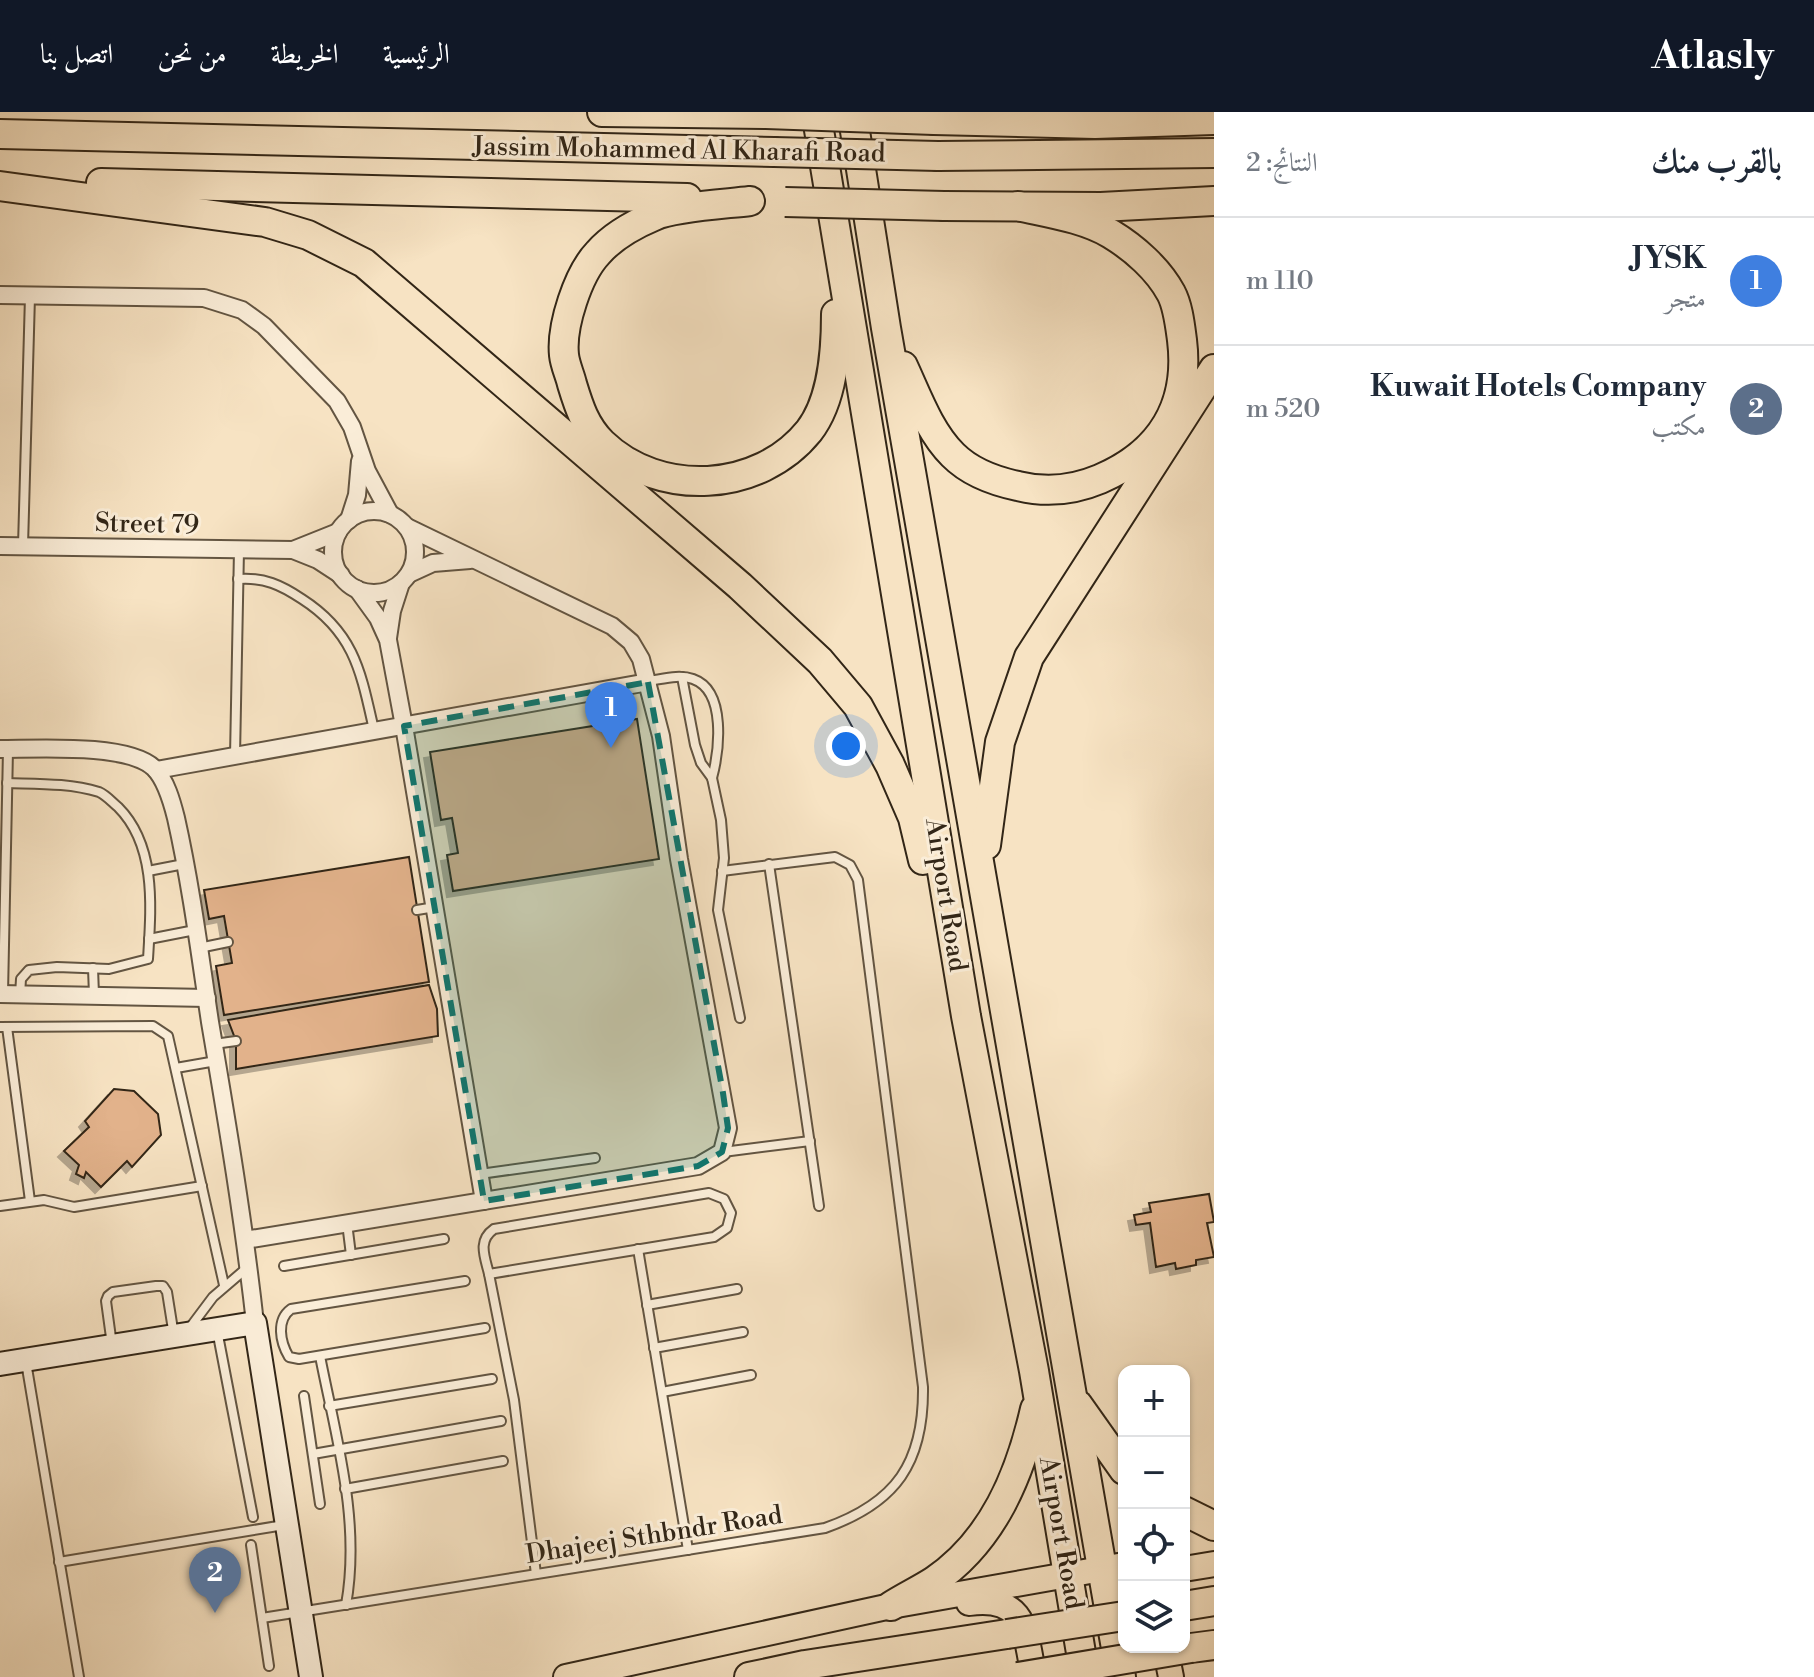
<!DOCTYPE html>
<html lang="ar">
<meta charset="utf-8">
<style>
body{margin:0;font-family:"Libre Bodoni",Amiri,serif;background:#f6f6f7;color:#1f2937;direction:rtl}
.controls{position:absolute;right:24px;bottom:24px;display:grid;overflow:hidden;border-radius:16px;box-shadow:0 2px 6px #0004}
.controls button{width:72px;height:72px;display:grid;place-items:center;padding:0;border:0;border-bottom:2px solid #e0e1e3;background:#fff;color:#1f2937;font:40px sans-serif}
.you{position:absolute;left:846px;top:634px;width:28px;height:28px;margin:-20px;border:6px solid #fff;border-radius:50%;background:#1a73e8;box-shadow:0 0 0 12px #1a73e833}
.badge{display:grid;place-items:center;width:52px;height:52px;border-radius:50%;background:#111827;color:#fff;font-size:26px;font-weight:700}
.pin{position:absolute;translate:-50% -66px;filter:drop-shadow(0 2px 4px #0008)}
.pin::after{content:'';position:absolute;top:42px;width:28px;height:24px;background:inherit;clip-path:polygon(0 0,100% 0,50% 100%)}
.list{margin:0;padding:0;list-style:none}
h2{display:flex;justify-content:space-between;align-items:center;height:104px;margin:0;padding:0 32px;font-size:34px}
h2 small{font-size:26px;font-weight:400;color:#747a83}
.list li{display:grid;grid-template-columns:52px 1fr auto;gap:24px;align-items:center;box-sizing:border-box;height:128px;padding:0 32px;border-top:2px solid #e0e1e3}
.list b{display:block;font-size:30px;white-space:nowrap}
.list p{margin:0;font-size:26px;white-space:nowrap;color:#747a83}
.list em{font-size:26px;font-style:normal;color:#747a83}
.icon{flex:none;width:44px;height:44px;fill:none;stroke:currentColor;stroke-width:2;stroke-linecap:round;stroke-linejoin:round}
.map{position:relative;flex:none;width:1214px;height:1565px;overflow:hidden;direction:ltr}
header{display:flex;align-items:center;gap:48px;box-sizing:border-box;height:112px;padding:0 40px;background:#111827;color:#fff}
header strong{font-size:38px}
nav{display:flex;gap:44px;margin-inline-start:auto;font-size:28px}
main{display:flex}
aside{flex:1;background:#fff}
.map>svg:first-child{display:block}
.building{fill:#e2b28b;stroke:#322617;stroke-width:2;filter:url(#shadow)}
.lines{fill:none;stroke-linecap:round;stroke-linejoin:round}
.lane-casing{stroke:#635542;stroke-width:12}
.street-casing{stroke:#635542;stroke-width:20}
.secondary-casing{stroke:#322617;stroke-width:26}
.primary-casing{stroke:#322617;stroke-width:28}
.highway-casing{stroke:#322617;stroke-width:32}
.lane{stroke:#faedd8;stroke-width:8}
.street{stroke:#faedd8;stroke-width:16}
.secondary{stroke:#faedd8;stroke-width:22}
.primary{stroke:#f7e3c3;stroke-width:24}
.highway{stroke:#f7e3c3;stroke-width:28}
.highway-bridge-casing{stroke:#322617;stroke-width:32;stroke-linecap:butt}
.highway-bridge{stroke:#f7e3c3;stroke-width:28}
.marked{fill:#0f766e;fill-opacity:0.2;stroke:#0f766e;stroke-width:6;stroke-dasharray:16 10;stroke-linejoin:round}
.labels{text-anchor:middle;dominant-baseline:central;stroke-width:6;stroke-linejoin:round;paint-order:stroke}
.street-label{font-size:26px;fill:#322617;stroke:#faedd8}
</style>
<header>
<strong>Atlasly</strong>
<nav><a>الرئيسية</a><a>الخريطة</a><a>من نحن</a><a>اتصل بنا</a></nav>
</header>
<main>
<aside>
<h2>بالقرب منك<small>النتائج: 2</small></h2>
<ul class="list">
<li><span class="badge" style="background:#3f7fe0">1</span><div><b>JYSK</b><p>متجر</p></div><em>110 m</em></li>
<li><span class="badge" style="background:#5c6f8a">2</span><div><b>Kuwait Hotels Company</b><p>مكتب</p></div><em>520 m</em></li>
</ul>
</aside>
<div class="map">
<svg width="1214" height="1565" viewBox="0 0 1214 1565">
<defs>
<filter id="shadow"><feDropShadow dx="-6" dy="6" stdDeviation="0" flood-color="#0004"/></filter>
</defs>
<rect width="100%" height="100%" fill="#f7e3c3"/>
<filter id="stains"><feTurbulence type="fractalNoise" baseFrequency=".0025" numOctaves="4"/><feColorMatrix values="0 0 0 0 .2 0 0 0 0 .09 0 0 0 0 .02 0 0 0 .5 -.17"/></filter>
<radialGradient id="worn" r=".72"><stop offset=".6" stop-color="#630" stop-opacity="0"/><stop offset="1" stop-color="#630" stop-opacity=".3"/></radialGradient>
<g class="building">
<path d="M 637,607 L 659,747 L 453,779 L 447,743 L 458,741 L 452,706 L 441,708 L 430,640 Z"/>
<path d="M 409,745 L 429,870 L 224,903 L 216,854 L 232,851 L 224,804 L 209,807 L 204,778 Z"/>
<path d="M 429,873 L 437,897 L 438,924 L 236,957 L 236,929 L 228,908 Z"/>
<path d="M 114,977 L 134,979 L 158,1002 L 161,1023 L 132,1055 L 127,1049 L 101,1075 L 86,1060 L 84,1066 L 76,1062 L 79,1053 L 64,1039 L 89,1015 L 85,1009 Z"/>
<path d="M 1209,1082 L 1214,1110 L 1207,1111 L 1214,1145 L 1196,1148 L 1196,1153 L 1176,1157 L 1175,1151 L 1156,1155 L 1150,1111 L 1136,1113 L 1134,1103 L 1151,1100 L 1149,1091 Z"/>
</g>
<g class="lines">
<g class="lane-casing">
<g id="lane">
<path d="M 23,434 L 30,184"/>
<path d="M 238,467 C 264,465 281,473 302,487 C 355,521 361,561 374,618"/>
<path d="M 682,565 L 695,633 L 701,651 L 712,666 L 721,708 L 724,746 L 718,798 L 740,906"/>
<path d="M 648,569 C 663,567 679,562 693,567 C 727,579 719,640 712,666"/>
<path d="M 235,644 L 239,438"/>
<path d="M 7,671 C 38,672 69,671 99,680 C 106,683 112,690 118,695 C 157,734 151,796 148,847 L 109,857 L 57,855 L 29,858 L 21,867 L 20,883"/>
<path d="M 769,752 L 819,1094"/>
<path d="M 148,759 L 184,752"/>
<path d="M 417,798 L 435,795"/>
<path d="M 149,827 L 195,818"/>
<path d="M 199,836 L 228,830"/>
<path d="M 93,856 L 94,883"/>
<path d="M 3,882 L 8,638"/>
<path d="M 0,915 L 153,914 L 168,924 L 224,1173"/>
<path d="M 7,915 L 30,1089"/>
<path d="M 214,932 L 236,929"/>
<path d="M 176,956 L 216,949"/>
<path d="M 723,1040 L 810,1029"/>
<path d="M 480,1062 L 595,1046"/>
<path d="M 709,1081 L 724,1087 L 731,1101 L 727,1116 L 714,1125 L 489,1162 C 485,1145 477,1129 494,1117 Z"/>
<path d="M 0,1094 L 44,1088 L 74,1095 L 202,1074"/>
<path d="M 347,1111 L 351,1143"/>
<path d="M 638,1137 L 688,1438"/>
<path d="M 284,1154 L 444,1127"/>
<path d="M 489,1162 L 514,1288 L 536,1462"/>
<path d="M 465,1169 L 291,1197 C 276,1208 280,1230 289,1245 L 299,1247 L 485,1216"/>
<path d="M 647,1193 L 737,1177"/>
<path d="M 189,1217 L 213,1185 L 248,1155"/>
<path d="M 217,1218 L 253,1405"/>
<path d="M 112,1233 L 106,1189 L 108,1184 L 113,1180 L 156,1174 L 163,1174 L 167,1180 L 174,1224"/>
<path d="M 654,1236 L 743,1220"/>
<path d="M 320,1244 C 336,1326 361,1409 346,1493"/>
<path d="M 26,1250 L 79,1565"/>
<path d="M 662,1280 L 751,1263"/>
<path d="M 304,1284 L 320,1392"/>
<path d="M 329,1294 L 492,1267"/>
<path d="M 313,1342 L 501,1309"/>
<path d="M 345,1377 L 503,1349"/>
<path d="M 251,1433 L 269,1554"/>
<path d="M 59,1450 L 284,1413"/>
<path d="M 262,1506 L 825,1416 C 896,1391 924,1351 923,1275 L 858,768 L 850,753 L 835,745 L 722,759"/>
</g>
</g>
<g class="street-casing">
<g id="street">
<path d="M 0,183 L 204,186 L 242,198 L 264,214 L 337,289 L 352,315 L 367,359 L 390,402"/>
<circle cx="374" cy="440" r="41"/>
<path d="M 349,408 L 357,383 L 360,349"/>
<path d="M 0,434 L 293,438 L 338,420"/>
<path d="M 293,438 L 318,448 L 341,463"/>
<path d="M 409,462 L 433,451 L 470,448"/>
<path d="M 357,477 L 378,506 L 388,528 L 404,614 L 484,1089"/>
<path d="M 388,526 L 392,499 L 401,471"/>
<path d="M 0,637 C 37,637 128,631 154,656 C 166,668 172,690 176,706 C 191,773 200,843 210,910 C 227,1010 244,1111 255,1211"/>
<path d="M 156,658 L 648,570"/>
<path d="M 0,882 L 207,886"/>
<path d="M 245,1128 L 698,1054 L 722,1040 L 728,1016 L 679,747 L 661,624 L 641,547 L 631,530 L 612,514 L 407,415"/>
</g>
</g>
<g class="secondary-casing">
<path id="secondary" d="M 0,1252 L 255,1211 L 311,1565"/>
</g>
<g class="primary-casing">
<g id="primary">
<path d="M 1184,1457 L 1214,1452"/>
<path d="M 969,1491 C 1027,1483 1025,1521 1034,1565"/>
<path d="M 1165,1535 L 1171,1565"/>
<path d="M 566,1565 L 891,1494 L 1124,1453"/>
</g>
</g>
<g class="highway-casing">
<g id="highway">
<path d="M 602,0 L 766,2"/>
<path d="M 816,0 L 966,904 L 1034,1259 L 1085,1565"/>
<path d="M 852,0 L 886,216 L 1121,1565"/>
<path d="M 934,8 L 1095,12 L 1214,8"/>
<path d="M 0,22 L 774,40"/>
<path d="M 938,44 L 1214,41"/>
<path d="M 101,71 L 687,86"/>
<path d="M 0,74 L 265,110 L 308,123 L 364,151 L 740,474 L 820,549 L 858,594 L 890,653 L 913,706 L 923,748"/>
<path d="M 750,89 C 726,92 673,95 654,104 C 635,112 612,125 598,141 C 578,162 561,214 564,243 C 565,253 570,263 572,272 C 579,295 585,314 602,331 C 659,386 759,381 809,319 C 833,288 836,239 836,202"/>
<path d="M 944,94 L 1101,95 L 1214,89"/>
<path d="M 903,254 C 917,284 929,319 953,343 C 971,361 994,369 1018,374 C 1046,381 1074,378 1100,367 C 1161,341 1190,293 1182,228 C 1180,213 1178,194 1171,181 C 1158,157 1134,136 1111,122 C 1084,106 1049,101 1018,94"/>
<path d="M 986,733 L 1000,630 L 1029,545 L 1214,257"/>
<path d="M 1078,1293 L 1124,1358"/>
<path d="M 1184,1399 L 1214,1414"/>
<path d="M 891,1494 C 905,1485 920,1478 934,1469 C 993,1429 1020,1363 1035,1297"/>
<path d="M 1184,1494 L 1214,1489"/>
<path d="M 1191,1536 L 1214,1533"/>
<path d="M 749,1565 L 805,1553 L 1007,1522"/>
</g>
</g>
<use href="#lane" class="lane"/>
<use href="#street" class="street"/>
<use href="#secondary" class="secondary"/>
<use href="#primary" class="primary"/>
<use href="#highway" class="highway"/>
<g class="highway-bridge-casing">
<g id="highway-bridge">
<path d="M 766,2 L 934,8"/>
<path d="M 774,40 L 938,44"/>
<path d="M 785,90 L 944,94"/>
<path d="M 1007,1522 L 1124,1504"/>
<path d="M 1018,1565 L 1191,1536"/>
</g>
</g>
<use href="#highway-bridge" class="highway-bridge"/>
</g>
<path class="marked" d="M 648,570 L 723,981 L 728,1016 L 722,1040 L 698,1054 L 484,1089 L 404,614 Z"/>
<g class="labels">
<g class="street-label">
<text transform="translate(679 38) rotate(1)">Jassim Mohammed Al Kharafi Road</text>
<text transform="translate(147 412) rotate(1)">Street 79</text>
<text transform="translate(946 783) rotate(81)">Airport Road</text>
<text transform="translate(1061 1421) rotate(80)">Airport Road</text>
<text transform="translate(654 1423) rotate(-9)">Dhajeej Sthbndr Road</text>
</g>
</g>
<rect width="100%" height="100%" filter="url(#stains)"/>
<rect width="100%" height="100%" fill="url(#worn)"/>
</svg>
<div class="controls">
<button>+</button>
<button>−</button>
<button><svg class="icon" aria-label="locate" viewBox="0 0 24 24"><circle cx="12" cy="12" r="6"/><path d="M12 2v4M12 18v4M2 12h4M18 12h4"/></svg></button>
<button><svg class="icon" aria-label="layers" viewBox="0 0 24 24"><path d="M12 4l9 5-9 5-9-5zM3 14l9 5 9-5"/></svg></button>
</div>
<div class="you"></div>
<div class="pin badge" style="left:611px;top:636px;background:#3f7fe0">1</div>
<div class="pin badge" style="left:215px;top:1501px;background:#5c6f8a">2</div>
</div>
</main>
